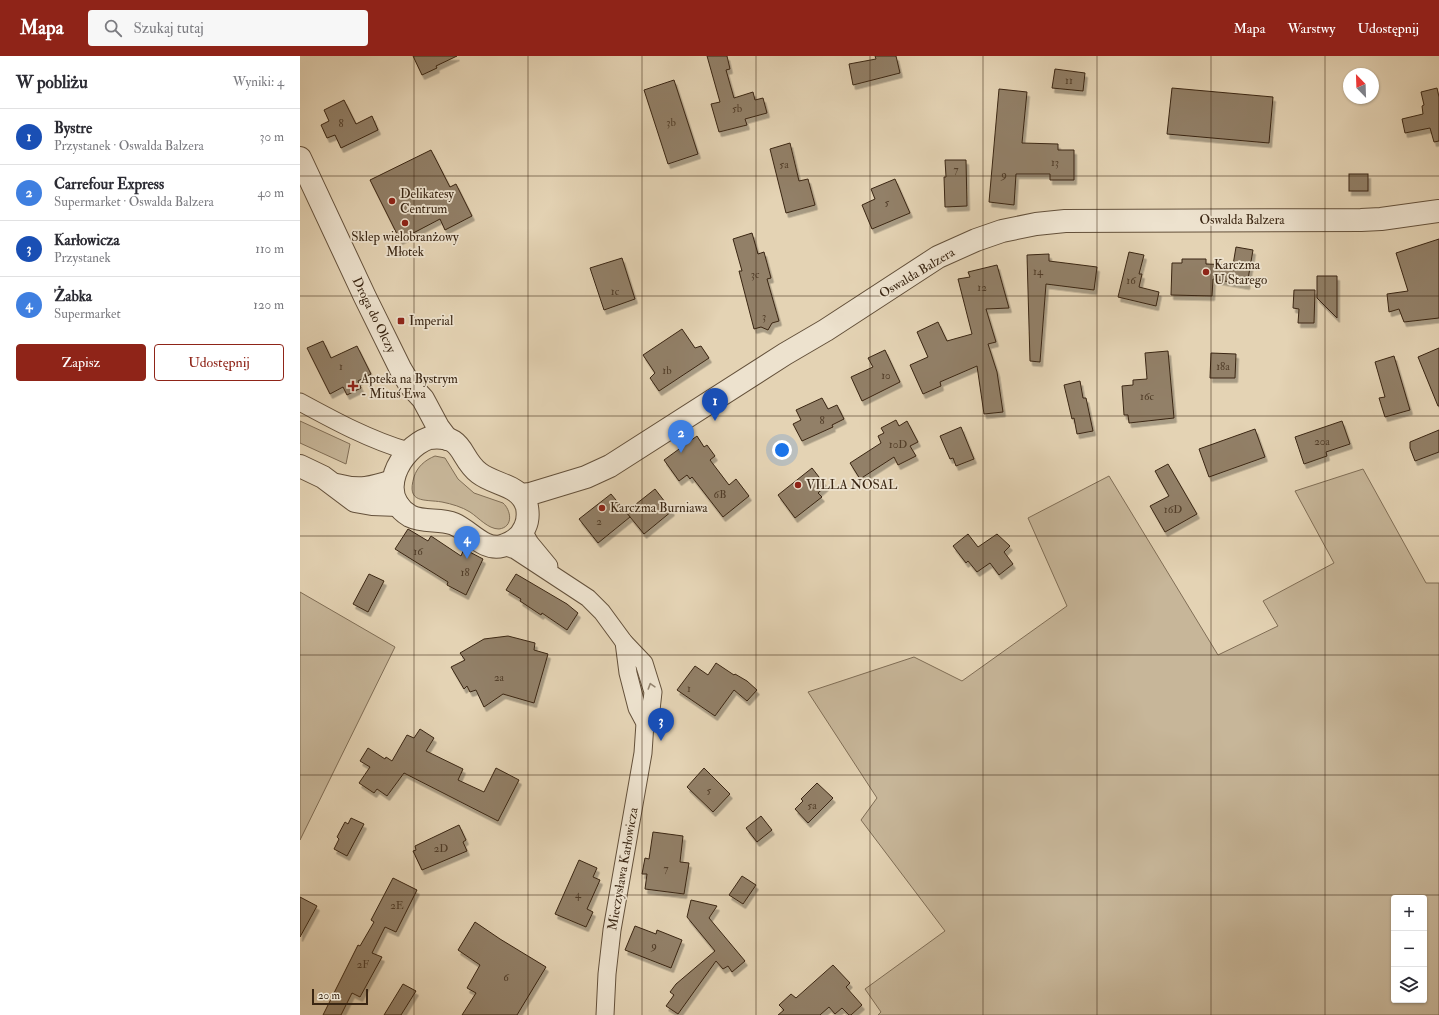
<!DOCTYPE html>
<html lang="pl">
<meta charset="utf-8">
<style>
body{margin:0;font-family:"IM FELL Double Pica",serif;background:#f7f7f7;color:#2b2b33}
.controls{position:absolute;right:12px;bottom:12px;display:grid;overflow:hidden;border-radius:4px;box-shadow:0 1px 3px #0004}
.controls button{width:36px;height:36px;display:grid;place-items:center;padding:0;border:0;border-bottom:1px solid #e1e1e2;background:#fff;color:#2b2b33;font:20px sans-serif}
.compass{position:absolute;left:1043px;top:12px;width:36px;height:36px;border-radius:50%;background:#fff;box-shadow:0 1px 3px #0004;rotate:337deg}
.scale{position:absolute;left:12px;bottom:10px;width:56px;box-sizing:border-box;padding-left:4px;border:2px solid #3a2613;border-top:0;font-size:11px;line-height:14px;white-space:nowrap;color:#3a2613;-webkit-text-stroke:3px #ede2ce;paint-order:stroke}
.you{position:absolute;left:482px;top:394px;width:14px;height:14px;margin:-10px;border:3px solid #fff;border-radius:50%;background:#1a73e8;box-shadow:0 0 0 6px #1a73e833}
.badge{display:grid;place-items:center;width:26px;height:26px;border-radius:50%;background:#8f2418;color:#fff;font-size:13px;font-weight:700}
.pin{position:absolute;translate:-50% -33px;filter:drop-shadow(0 1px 2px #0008)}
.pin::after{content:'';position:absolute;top:21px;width:14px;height:12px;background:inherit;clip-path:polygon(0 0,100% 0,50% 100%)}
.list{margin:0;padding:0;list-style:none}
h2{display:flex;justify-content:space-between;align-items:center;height:52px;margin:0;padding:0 16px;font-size:17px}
h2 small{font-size:13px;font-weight:400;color:#7c7c81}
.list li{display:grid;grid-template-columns:26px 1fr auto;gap:12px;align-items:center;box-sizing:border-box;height:56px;padding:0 16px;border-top:1px solid #e1e1e2}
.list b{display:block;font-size:15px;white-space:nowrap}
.list p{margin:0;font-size:13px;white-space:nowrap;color:#7c7c81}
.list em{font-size:13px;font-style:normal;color:#7c7c81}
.actions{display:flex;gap:8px;padding:12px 16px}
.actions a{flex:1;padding:9px 0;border:1px solid #8f2418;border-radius:4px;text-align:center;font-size:14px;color:#8f2418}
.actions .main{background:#8f2418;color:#fff}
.icon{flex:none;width:22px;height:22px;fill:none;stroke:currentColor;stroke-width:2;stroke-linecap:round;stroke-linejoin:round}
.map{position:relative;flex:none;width:1139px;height:959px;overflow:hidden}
header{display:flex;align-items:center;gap:24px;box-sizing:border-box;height:56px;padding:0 20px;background:#8f2418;color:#fff}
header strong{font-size:19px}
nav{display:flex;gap:22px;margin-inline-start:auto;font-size:14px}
.search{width:280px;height:36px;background:#f7f7f7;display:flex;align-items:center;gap:10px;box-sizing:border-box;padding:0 14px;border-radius:4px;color:#7c7c81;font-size:15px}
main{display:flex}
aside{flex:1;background:#fff}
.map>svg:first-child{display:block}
.green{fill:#c7b699;stroke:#806e56;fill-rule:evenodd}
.building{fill:#928067;stroke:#3a2613;filter:url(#shadow)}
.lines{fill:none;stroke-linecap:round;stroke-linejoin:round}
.minor-casing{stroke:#64513b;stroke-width:19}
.tertiary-casing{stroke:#64513b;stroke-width:24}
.minor{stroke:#ede2ce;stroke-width:17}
.tertiary{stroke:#ede2ce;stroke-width:22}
.oneway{stroke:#948470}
.grid{fill:none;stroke:#3a2613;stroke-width:1;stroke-opacity:0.55}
.poi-dot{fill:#8f2418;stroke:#ede2ce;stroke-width:1.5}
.labels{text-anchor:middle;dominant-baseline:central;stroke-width:3.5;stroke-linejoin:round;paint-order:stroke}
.number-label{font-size:11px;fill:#503c28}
.poi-label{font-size:13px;fill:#3a2613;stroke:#ede2ce;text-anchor:start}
.street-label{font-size:13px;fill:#3a2613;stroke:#ede2ce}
</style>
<header>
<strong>Mapa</strong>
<div class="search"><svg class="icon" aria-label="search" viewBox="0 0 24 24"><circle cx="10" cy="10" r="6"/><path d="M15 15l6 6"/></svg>Szukaj tutaj</div>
<nav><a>Mapa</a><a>Warstwy</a><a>Udostępnij</a></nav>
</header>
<main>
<aside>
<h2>W pobliżu<small>Wyniki: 4</small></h2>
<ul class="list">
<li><span class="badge" style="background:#1a4fb4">1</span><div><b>Bystre</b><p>Przystanek · Oswalda Balzera</p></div><em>30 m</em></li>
<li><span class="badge" style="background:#3f7fe0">2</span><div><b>Carrefour Express</b><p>Supermarket · Oswalda Balzera</p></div><em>40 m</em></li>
<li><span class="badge" style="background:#1a4fb4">3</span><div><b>Karłowicza</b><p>Przystanek</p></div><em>110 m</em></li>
<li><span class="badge" style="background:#3f7fe0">4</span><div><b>Żabka</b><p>Supermarket</p></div><em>120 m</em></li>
</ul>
<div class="actions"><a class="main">Zapisz</a><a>Udostępnij</a></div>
</aside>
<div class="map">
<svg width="1139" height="959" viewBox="0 0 1139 959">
<defs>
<filter id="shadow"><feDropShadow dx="2.5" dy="4.5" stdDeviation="0" flood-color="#0004"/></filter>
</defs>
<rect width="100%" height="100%" fill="#e4d3b4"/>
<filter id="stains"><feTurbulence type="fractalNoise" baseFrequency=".005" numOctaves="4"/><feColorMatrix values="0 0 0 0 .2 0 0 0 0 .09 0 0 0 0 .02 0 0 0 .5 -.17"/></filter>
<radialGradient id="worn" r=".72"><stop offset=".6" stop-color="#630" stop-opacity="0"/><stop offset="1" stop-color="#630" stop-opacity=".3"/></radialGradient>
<g class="green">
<path d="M 0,365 L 50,388 L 46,408 L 0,387 Z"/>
<path d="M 135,400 L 145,402 L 158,423 L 174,437 L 203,447 C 211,454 214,471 199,473 C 188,473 179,462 170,456 C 162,451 152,448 142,446 C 124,443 106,448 114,421 C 117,411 125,404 135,400 Z"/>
<path d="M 1063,413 L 1126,527 L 1139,527 L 1139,959 L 578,959 L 581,956 L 565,933 L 645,875 L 561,764 L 577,742 L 508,636 L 614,601 L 662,625 L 767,550 L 728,462 L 809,420 L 918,599 L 978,570 L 963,545 L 1034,507 L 995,435 ZM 1094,842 L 1124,842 L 1124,944 L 1094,944 Z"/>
<path d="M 0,536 L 95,591 L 0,784 Z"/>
</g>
<g class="building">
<path d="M 113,0 L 157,0 L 136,10 L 137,12 L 122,19 Z"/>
<path d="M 407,0 L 427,0 L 430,13 L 426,14 L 434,42 L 453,36 L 455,44 L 463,42 L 467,57 L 445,63 L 447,69 L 419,76 L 411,48 L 420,46 Z"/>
<path d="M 575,0 L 596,0 L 600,17 L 553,29 L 549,8 L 576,3 Z"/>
<path d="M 755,13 L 785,17 L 783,35 L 752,32 Z"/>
<path d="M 374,24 L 398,98 L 368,108 L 344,34 Z"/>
<path d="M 872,32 L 973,41 L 969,87 L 867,78 Z"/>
<path d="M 1137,32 L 1139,41 L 1139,85 L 1134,86 L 1130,72 L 1105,77 L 1102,63 L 1123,58 L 1122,50 L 1124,49 L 1121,36 Z"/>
<path d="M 699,33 L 727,36 L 722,87 L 758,88 L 758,94 L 774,94 L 774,124 L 750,124 L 750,118 L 716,118 L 714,149 L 689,146 Z"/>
<path d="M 44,44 L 56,68 L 72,60 L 78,74 L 41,92 L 35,79 L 27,82 L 21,69 L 29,65 L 24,54 Z"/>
<path d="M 490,87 L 499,125 L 508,123 L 515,149 L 486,157 L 470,93 Z"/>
<path d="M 131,94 L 150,131 L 156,128 L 172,160 L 145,174 L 140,163 L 100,184 L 70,124 Z"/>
<path d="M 645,104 L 666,104 L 667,150 L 645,151 L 644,121 L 646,121 Z"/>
<rect x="1049" y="118" width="19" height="17"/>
<path d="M 595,123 L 610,157 L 572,173 L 562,149 L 575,143 L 571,133 Z"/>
<path d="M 452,177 L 458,198 L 464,196 L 471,222 L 467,223 L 479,265 L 472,267 L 468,274 L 461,271 L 454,273 L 439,215 L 442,215 L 433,183 Z"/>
<path d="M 1139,183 L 1139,262 L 1104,266 L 1099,253 L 1089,256 L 1087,238 L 1108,235 L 1096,197 Z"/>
<path d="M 936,191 L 953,194 L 947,229 L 913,223 L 912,240 L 871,239 L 872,207 L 882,207 L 882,203 L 906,203 L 906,208 L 933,209 Z"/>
<path d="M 829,196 L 844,199 L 839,218 L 842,218 L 839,231 L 859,236 L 856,250 L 818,241 Z"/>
<path d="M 749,198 L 749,205 L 797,211 L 794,234 L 746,228 L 740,306 L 730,305 L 727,199 Z"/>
<path d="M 322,202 L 335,243 L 304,254 L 290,212 Z"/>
<path d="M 697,209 L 709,252 L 686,253 L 696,286 L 688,288 L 697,316 L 703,356 L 684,358 L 677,310 L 640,326 L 641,330 L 623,338 L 610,309 L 628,301 L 617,276 L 638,266 L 647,285 L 672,278 L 658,223 L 670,221 L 668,216 Z"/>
<path d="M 1017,220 L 1037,220 L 1037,262 L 1017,242 Z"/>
<path d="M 994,234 L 1015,234 L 1014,267 L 998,267 L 999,253 L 993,252 Z"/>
<path d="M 382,273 L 395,292 L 401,290 L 409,302 L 359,335 L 350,322 L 355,317 L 343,299 Z"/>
<path d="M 23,285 L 31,302 L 57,290 L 71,318 L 58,325 L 61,332 L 47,339 L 43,331 L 30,338 L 7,292 Z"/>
<path d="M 1139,292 L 1139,350 L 1138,350 L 1118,301 Z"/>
<path d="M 585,294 L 600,326 L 562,345 L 551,321 L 573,311 L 568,302 Z"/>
<path d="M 868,295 L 874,362 L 829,367 L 828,359 L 824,359 L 822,330 L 833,329 L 833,324 L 847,323 L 845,297 Z"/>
<path d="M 911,297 L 936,298 L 935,322 L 910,322 Z"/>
<path d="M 1094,300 L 1110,354 L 1085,361 L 1079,342 L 1085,341 L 1075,306 Z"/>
<path d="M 780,325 L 783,342 L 786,342 L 793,375 L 777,378 L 774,362 L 772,363 L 764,329 Z"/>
<path d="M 522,342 L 528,353 L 537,349 L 544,363 L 532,369 L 533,371 L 502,385 L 493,368 L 501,364 L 496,354 Z"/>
<path d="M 596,364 L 599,370 L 607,365 L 618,386 L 610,390 L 616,400 L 598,409 L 594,401 L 560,423 L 550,407 L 581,387 L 578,380 L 584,377 L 581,372 Z"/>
<path d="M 1042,365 L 1050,388 L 1026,396 L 1027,400 L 1004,408 L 995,381 Z"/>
<path d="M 661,371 L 674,403 L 656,410 L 653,402 L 650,403 L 640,380 Z"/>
<path d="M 955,373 L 965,401 L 909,421 L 899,393 Z"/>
<path d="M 1139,374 L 1139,396 L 1115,405 L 1110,392 L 1110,386 Z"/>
<path d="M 397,380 L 404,391 L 407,389 L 415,400 L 410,404 L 429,429 L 436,423 L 449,440 L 423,461 L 392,421 L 390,423 L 387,419 L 379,425 L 364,404 Z"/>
<path d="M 868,408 L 897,458 L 865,476 L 850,450 L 869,440 L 855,415 Z"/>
<path d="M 512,412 L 526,430 L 518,437 L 522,441 L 495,462 L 478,439 Z"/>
<path d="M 355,433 L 372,455 L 344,478 L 326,456 Z"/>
<path d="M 311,438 L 330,461 L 298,487 L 279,463 Z"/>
<path d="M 108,473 L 128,485 L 131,480 L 161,500 L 164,493 L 183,503 L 166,539 L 147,529 L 148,526 L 95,493 Z"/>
<path d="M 668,478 L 678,491 L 697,478 L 710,490 L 704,496 L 713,508 L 699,519 L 690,507 L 677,516 L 668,505 L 666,507 L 653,490 Z"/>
<path d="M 69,518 L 84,525 L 68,556 L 53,548 Z"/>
<path d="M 216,518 L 267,548 L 278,557 L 267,574 L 242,557 L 241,559 L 220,545 L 221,543 L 206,534 Z"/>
<path d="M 208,580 L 235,587 L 234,594 L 248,598 L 234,647 L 203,638 L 184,651 L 176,634 L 170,636 L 167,630 L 164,633 L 151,611 L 165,604 L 160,597 L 184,583 Z"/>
<path d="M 416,607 L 434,619 L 435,618 L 447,625 L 457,634 L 447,645 L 434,634 L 415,660 L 377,634 L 395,610 L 408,619 Z"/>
<path d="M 120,673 L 134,682 L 126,695 L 163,713 L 158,724 L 184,736 L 196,712 L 219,724 L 198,765 L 104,717 L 87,740 L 77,733 L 74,737 L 59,727 L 70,711 L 60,705 L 68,692 L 85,703 L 86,701 L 92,705 L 107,679 L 114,682 Z"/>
<path d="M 404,712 L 430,738 L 413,756 L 387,731 Z"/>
<path d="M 517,727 L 533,742 L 508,767 L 495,753 L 503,745 L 501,743 Z"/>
<path d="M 461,760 L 472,774 L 457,786 L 446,772 Z"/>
<path d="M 51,762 L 64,768 L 47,800 L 34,793 L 39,783 L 37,781 L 45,766 L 48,768 Z"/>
<path d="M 159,769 L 166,784 L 163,786 L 167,795 L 122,814 L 113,795 L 116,794 L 115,790 Z"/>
<path d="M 353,776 L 383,780 L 380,806 L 389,807 L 384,838 L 345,833 L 347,818 L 342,818 L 345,802 L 349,803 Z"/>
<path d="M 279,804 L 297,812 L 293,821 L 300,824 L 287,853 L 293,856 L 286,871 L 255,858 Z"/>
<path d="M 442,820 L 456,829 L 443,848 L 429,839 Z"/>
<path d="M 93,822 L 117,834 L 96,876 L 85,871 L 72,897 L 82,901 L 60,941 L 52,937 L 41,959 L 23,959 L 58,889 L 60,890 L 74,866 L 71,864 Z"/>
<path d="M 0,841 L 17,850 L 0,881 Z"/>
<path d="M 391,844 L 417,850 L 409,862 L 445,905 L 432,916 L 428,910 L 423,913 L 416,905 L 378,958 L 366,950 L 374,939 L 370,936 L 376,928 L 415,895 L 387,861 Z"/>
<path d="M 175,866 L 200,883 L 246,911 L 217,959 L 162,959 L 176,937 L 167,932 L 180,909 L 158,894 Z"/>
<path d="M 335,870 L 356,878 L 357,874 L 382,884 L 371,912 L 325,894 Z"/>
<path d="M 533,909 L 550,927 L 546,931 L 562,949 L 551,959 L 549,959 L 542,952 L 535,958 L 529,951 L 520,959 L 478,959 L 484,954 L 479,949 L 491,938 L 496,942 Z"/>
<path d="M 103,928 L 116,935 L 101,959 L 84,959 Z"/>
</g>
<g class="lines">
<g class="minor-casing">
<g id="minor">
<path d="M 0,346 C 35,365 70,384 108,395"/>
<path d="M 223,475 L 230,487 L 249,510"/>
<path d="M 203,490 L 215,494 L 288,542 L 302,556 L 324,586 L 344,607 L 353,636 L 351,654 L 345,667"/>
<path d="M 305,959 L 307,918 L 312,874 L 343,697 L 345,667 L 337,652 L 328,617 L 324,586"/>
</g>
</g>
<g class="tertiary-casing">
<g id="tertiary">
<path d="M 0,102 L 65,241 L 101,314 L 110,329 L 123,343 L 138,371 L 147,383"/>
<path d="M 129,382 C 166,378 158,401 179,417 C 196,430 220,428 227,451 C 228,457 228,465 225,471 C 221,481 212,487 202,490 C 184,495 170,475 154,468 C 140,462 124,467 110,460 C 75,439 99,393 129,382 Z"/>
<path d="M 0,410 L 23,421 L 55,445 L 72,448 L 98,449"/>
<path d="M 37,429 C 59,435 72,432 93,425"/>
<path d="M 221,439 L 230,438 L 286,421 L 310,410 L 485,298 L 526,274 L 638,201 L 676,184 L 702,175 L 736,168 L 765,165 L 1061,164 L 1081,163 L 1139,155"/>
</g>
</g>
<use href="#minor" class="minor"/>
<use href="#tertiary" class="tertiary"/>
</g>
<defs><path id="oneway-chevron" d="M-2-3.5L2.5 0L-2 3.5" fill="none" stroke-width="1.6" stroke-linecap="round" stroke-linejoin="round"/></defs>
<use class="oneway" href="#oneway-chevron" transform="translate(351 630) rotate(-107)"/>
<path class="grid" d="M 114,0 L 114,959M 228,0 L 228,959M 342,0 L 342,959M 456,0 L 456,959M 570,0 L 570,959M 683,0 L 683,959M 797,0 L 797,959M 911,0 L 911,959M 1025,0 L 1025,959M 0,120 L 1139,120M 0,240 L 1139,240M 0,360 L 1139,360M 0,480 L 1139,480M 0,599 L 1139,599M 0,719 L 1139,719M 0,839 L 1139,839"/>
<g class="poi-dot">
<circle cx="92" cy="145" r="4"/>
<circle cx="105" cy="167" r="4"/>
<circle cx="906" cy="216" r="4"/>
<rect x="97" y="261" width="8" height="8" rx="2"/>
<path d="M51 324h4v4h4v4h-4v4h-4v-4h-4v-4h4z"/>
<circle cx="498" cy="429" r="4"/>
<circle cx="302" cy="452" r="4"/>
</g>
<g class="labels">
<g class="number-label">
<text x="769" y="24">11</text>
<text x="437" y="52">5b</text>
<text x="371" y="66">3b</text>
<text x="41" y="67">8</text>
<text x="755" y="106">13</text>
<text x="484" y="108">5a</text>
<text x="656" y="113">7</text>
<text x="704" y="118">9</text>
<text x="587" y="146">5</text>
<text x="738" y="215">14</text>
<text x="455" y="218">3c</text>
<text x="831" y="224">16</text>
<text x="682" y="231">12</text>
<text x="315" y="235">1c</text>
<text x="464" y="260">3</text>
<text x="41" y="310">1</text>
<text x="923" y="310">18a</text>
<text x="367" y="314">1b</text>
<text x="586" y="319">10</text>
<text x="847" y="340">16c</text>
<text x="522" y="364">8</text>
<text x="1022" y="385">20a</text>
<text x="598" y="388">10D</text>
<text x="420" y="438">6B</text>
<text x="873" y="453">16D</text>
<text x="299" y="465">2</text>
<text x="118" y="495">16</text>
<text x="165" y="516">18</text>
<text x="199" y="621">2a</text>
<text x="389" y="632">1</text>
<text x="409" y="734">5</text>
<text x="512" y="749">5a</text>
<text x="141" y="792">2D</text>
<text x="366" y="812">7</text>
<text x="278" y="838">4</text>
<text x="97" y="849">2E</text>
<text x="354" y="889">9</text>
<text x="63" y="908">2F</text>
<text x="206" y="921">6</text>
</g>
<g class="poi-label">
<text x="100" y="138">Delikatesy<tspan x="100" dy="15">Centrum</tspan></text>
<text x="105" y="181" text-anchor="middle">Sklep wielobranżowy<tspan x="105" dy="15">Młotek</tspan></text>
<text x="914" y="209">Karczma<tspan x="914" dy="15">U Starego</tspan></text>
<text x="109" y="265">Imperial</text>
<text x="61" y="323">Apteka na Bystrym<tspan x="61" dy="15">- Mituś Ewa</tspan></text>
<text x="506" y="429">VILLA NOSAL</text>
<text x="310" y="452">Karczma Burniawa</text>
</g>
<g class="street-label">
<text x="942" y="164">Oswalda Balzera</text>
<text transform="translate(617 217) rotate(-31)">Oswalda Balzera</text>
<text transform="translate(74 259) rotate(64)">Droga do Olczy</text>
<text transform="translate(323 813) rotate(-80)">Mieczysława Karłowicza</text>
</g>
</g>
<rect width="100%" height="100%" filter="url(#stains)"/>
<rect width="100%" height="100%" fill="url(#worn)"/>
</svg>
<div class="controls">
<button>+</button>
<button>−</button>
<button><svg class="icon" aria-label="layers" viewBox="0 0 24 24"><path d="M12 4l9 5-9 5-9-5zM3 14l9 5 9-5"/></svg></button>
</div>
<svg class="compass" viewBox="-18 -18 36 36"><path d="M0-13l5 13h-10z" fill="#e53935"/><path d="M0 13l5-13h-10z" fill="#7c7c81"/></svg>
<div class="scale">20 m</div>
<div class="you"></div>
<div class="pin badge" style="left:415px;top:365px;background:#1a4fb4">1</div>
<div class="pin badge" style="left:381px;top:397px;background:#3f7fe0">2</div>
<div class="pin badge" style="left:361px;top:685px;background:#1a4fb4">3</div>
<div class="pin badge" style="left:167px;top:503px;background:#3f7fe0">4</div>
</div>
</main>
